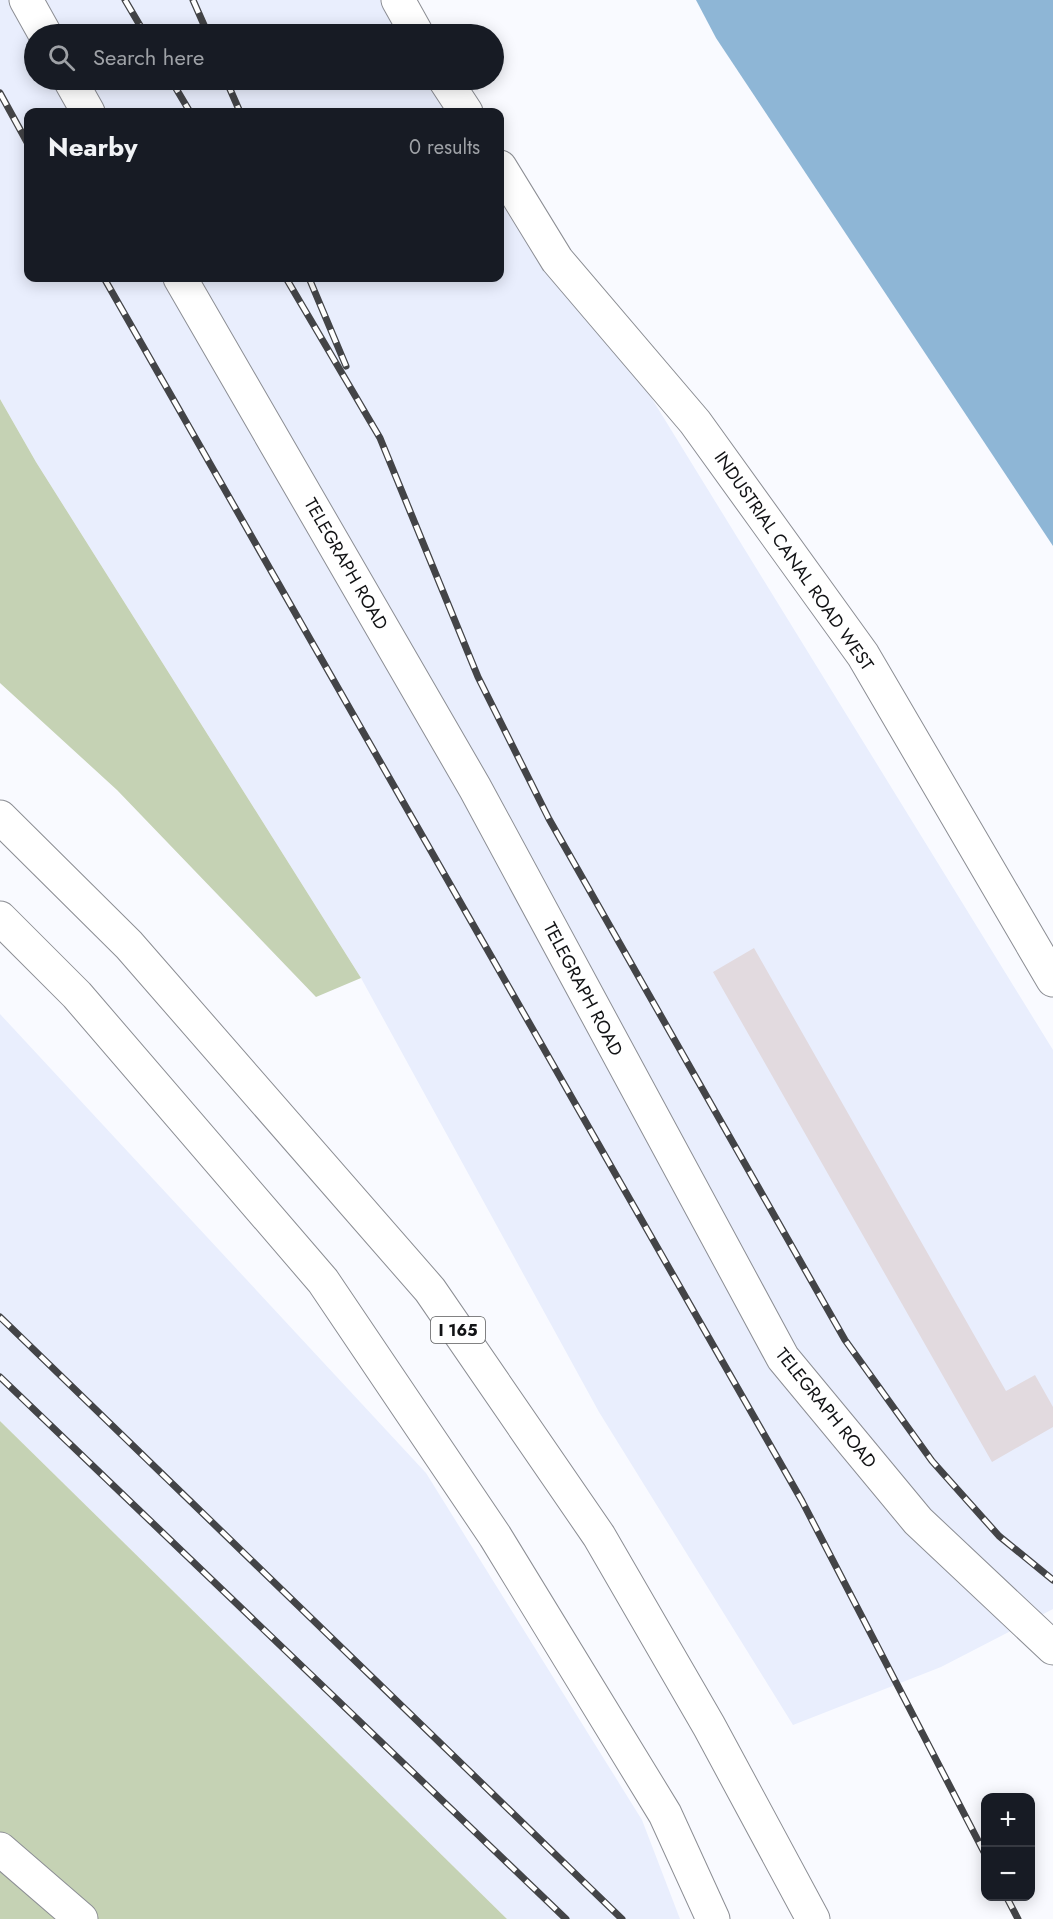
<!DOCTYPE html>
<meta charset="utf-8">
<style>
body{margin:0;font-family:Jost,sans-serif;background:#20242c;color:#f1f3f6}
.controls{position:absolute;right:18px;bottom:18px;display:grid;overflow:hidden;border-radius:12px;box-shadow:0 3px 15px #0003}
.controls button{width:54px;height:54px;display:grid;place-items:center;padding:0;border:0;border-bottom:2px solid #363941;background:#171b24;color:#f1f3f6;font:30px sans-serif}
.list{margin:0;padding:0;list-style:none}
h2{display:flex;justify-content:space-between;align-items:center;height:78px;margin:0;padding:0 24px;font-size:26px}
h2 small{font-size:20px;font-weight:400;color:#9ea1a6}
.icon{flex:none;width:33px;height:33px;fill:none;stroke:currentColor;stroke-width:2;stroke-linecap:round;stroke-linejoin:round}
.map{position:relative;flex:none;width:1053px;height:1919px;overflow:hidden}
.search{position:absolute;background:#171b24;box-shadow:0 3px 15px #0003;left:24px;top:24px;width:480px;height:66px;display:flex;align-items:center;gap:15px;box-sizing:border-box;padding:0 21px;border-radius:33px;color:#9ea1a6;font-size:22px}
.panel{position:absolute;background:#171b24;box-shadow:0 3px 15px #0003;left:24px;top:108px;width:480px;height:174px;border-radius:12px}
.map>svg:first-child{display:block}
.built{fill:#e9eefd}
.green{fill:#c5d2b4}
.water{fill:#8eb6d6}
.building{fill:#e2dadf}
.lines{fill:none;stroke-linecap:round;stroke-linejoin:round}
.secondary-casing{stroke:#8c8e94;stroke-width:35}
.highway-casing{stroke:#8c8e94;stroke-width:35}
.secondary{stroke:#fff;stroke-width:33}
.highway{stroke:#fff;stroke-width:33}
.rail-casing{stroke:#434447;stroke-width:7}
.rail{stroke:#fff;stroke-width:4.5;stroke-dasharray:14;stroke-linecap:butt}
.labels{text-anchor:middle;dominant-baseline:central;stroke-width:6;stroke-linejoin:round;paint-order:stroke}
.shield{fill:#fff;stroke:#595a5b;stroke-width:1.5}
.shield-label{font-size:16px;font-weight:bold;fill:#121315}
.street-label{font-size:18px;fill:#121315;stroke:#fff}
</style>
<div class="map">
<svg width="1053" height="1919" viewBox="0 0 1053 1919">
<rect width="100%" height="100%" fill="#f9faff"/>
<g class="built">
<path d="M 0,0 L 406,0 L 427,34 L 34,34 L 34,80 L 455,80 L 475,112 L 28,112 L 28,278 L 500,278 L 500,152 L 1053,1050 L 1053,1609 L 941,1667 L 793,1725 L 599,1412 L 361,978 L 36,462 L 0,399 Z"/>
<path d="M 0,1014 L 426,1473 L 642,1820 L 680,1919 L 507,1919 L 0,1421 Z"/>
</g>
<g class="green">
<path d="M 0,399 L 36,462 L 361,978 L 316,997 L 117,790 L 0,683 Z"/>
<path d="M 0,1421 L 507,1919 L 0,1919 Z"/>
</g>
<path class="water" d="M 696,0 L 1053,0 L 1053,546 L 716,38 Z"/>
<path class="building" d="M 754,948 L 1006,1391 L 1035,1375 L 1053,1407 L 1053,1427 L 992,1462 L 713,972 Z"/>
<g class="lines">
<g class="secondary-casing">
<g id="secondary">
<path d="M 26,0 L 45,34"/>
<path d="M 398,0 L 417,34"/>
<path d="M 70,80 L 88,112"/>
<path d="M 445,80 L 466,112"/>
<path d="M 500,167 L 557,260 L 695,422 L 863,655 L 1053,980"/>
<path d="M 180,278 L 475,788 L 783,1358 L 918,1521 L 1053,1648"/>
<path d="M 0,1849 L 81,1919"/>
</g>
</g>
<g class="highway-casing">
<g id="highway">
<path d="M 0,817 L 129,945 L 430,1290 L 599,1536 L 709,1726 L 813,1919"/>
<path d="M 0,918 L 77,995 L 323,1281 L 495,1536 L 665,1814 L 713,1919"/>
</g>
</g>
<use href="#secondary" class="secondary"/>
<use href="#highway" class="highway"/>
<g class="rail-casing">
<g id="rail">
<path d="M 125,0 L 145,34"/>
<path d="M 193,0 L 208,34"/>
<path d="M 171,80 L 190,112"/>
<path d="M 226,80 L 240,112"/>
<path d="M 0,93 L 28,144"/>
<path d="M 104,278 L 802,1501 L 986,1856"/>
<path d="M 286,278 L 380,438 L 478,677 L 549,819 L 845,1340 L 932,1461 L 999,1536 L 1053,1580"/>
<path d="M 309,278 L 346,366"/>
<path d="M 0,1317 L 622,1919"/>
<path d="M 0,1377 L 566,1919"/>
<path d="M 1006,1896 L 1018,1919"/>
</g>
</g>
<use href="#rail" class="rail"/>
</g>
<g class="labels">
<rect class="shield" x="431" y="1317" width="54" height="26" rx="4.5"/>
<g class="shield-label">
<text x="458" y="1330">I 165</text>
</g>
<g class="street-label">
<text transform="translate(794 561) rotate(55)">INDUSTRIAL CANAL ROAD WEST</text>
<text transform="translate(346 564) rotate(60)">TELEGRAPH ROAD</text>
<text transform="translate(583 989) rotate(62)">TELEGRAPH ROAD</text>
<text transform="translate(826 1408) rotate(51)">TELEGRAPH ROAD</text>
</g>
</g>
</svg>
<div class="controls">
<button>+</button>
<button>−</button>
</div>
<div class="search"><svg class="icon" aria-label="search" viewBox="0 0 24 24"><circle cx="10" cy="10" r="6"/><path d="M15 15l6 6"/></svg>Search here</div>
<section class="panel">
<h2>Nearby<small>0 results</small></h2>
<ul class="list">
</ul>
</section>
</div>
